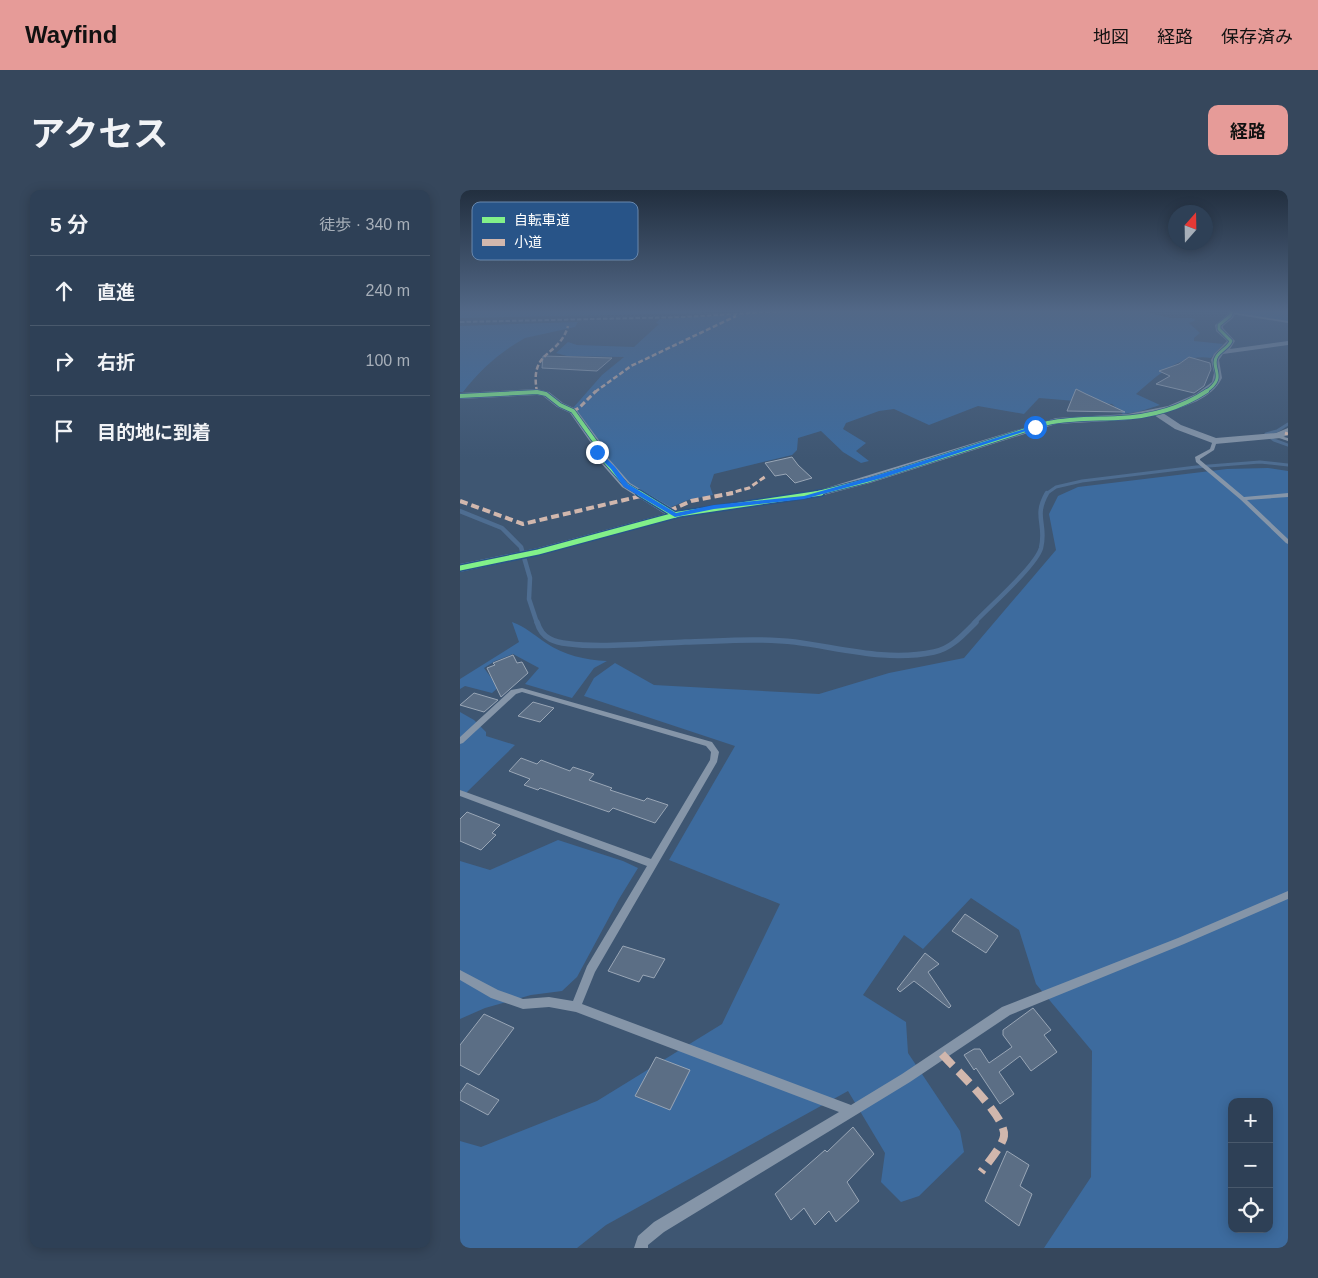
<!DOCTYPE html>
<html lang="ja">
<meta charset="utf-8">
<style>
body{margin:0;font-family:Helvetica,"Noto Sans JP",sans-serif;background:#36475c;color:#f1f3f6}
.controls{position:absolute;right:15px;bottom:15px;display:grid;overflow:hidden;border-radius:10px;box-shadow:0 2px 12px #0003}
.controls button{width:45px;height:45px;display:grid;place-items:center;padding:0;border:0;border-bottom:1px solid #49596c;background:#2e4056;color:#f1f3f6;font:25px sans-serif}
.compass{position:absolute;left:708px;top:15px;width:45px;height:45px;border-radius:50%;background:#2e4056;box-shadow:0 2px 12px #0003;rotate:20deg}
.stop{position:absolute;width:15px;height:15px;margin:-11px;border:4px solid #1a73e8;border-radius:50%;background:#fff}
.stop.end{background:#1a73e8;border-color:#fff;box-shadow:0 1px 5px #0008}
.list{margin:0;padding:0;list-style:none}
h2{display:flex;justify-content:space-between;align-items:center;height:65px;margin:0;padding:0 20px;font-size:21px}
h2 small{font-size:16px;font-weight:400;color:#a7afb9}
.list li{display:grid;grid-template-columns:32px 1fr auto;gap:15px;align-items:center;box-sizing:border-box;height:70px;padding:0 20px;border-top:1px solid #49596c}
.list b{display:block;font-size:19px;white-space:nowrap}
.list em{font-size:16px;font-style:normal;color:#a7afb9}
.icon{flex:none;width:28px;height:28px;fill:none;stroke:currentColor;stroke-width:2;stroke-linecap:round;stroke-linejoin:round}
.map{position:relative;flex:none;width:828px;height:1058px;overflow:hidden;border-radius:10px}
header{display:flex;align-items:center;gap:30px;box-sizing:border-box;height:70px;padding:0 25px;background:#e69b98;color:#111}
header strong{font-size:24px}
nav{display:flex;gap:28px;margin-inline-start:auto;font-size:18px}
.intro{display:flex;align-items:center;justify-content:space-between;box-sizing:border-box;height:120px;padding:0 30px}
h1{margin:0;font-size:35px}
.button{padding:12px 22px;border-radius:10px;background:#e69b98;color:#111;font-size:18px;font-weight:700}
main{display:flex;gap:30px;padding:0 30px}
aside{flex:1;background:#2e4056;border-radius:10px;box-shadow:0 2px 12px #0003}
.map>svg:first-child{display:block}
.green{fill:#3d6b9e;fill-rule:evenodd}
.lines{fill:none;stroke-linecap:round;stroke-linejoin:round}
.stream-far2{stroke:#4e6d91;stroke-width:3}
.stream-far1{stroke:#4e6d91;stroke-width:4.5}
.stream{stroke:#4e6d91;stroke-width:5.5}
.building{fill:#5b6e85;stroke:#99a6b6}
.lane{fill:#8595a8;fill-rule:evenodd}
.street{fill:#8595a8;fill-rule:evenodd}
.rail{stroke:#8594a6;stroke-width:2;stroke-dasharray:4.5 2;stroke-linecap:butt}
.quiet-far3{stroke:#d1b7ad;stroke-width:2.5;stroke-dasharray:5 2.5;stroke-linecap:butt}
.quiet-far2{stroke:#d1b7ad;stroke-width:3;stroke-dasharray:6 3;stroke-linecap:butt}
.quiet-far1{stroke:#d1b7ad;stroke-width:4;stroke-dasharray:8 4;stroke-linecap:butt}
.quiet{stroke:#d1b7ad;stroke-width:8;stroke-dasharray:16 8;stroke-linecap:butt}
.cycleway-far2-casing{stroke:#285488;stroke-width:4.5}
.cycleway-far1-casing{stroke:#285488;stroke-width:5.5}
.cycleway-casing{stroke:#285488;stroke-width:8}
.cycleway-far2{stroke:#82f089;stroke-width:3}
.cycleway-far1{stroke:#82f089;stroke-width:4}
.cycleway{stroke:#82f089;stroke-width:5}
.route{fill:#1a73e8}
.key{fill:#285488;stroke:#6887ac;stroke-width:1}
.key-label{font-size:14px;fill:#fff}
</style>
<header>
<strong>Wayfind</strong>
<nav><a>地図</a><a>経路</a><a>保存済み</a></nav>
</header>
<div class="intro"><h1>アクセス</h1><a class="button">経路</a></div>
<main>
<aside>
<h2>5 分<small>徒歩 · 340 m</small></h2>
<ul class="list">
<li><svg class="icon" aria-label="ahead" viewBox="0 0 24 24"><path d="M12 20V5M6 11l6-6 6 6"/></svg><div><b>直進</b></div><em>240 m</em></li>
<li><svg class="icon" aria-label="right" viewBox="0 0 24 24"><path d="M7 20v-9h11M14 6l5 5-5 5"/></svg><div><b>右折</b></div><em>100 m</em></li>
<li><svg class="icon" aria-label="arrive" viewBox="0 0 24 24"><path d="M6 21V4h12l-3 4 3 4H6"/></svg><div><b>目的地に到着</b></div></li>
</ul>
</aside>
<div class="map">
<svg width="828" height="1058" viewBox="0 0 828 1058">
<rect width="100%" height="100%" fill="#3e5672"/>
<g class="green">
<path d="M 0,121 L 272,121 L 200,124 L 0,128 Z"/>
<path d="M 347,121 L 681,121 L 710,128 L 732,128 L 736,130 L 729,133 L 740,143 L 734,148 L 734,151 L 763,154 L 751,168 C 721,163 698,185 676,204 L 700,215 L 678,222 L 663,224 L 652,214 L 579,208 L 564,224 L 518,216 L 469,235 L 434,219 L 419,221 L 386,233 L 383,239 L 406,253 L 396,261 L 409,271 L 401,273 L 383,262 L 361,241 L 338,248 L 337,260 L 332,265 L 254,284 L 250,296 L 253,305 L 228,310 L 209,318 L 170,295 L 140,261 L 123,229 L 113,218 L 142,185 L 164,167 L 107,166 L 96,163 L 108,152 L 117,155 L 174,157 L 199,134 L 196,133 L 200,129 Z"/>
<path d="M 774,121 L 828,121 L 828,132 L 777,123 Z"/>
<path d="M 118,132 L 115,137 L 65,148 C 40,162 21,179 3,202 L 0,202 L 0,136 Z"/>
<path d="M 808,278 L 828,281 L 828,1058 L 584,1058 L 631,987 L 632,861 L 576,794 L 559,740 L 511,708 L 463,759 L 444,745 L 403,805 L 446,832 L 448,863 L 500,941 L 504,962 L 459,1006 L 441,1012 L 421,992 L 425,963 L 388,901 L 146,1035 L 117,1058 L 0,1058 L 0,951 L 21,957 L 137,911 L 262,834 L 320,714 L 209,670 L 275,556 L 124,506 L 134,488 L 155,473 L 194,495 L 359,504 L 429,483 L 504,468 L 596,360 L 589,324 L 598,306 L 618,297 L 767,279 ZM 772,912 L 809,912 L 809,1039 L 772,1039 Z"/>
<path d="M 52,432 C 66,437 74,445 86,453 C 104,465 125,470 147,471 L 134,478 L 112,508 L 65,494 L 79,478 L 53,464 L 35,471 L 24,478 L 32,489 L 41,495 L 32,503 L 5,496 L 0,499 L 0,489 L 59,452 Z"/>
<path d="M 0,522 L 14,530 L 26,542 L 26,546 L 55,555 L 6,603 L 0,600 Z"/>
<path d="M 98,650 L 163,671 L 178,678 L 159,709 L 117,787 L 102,801 L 71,805 L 25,818 L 0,829 L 0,671 L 30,680 Z"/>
</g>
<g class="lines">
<g class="stream-far2">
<path d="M 828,234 L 817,241 L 806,244 L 814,250 L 828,255"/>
<path d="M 586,304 L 596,297 L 622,291 L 736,277 L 800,272 L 828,275"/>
</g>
<g class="stream-far1">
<path d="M 0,321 L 42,338 L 61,357 L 70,388 L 69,409 L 77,433"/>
<path d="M 514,433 C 529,417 576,376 581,358 C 587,334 573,327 587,303"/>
</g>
<path class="stream" d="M 77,432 C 79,439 82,445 90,449 C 112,461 197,453 225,452 C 262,451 299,448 335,452 C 381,458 427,472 474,462 C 491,459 504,444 516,432"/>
</g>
<g class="building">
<path d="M 83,166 L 152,168 L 137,181 L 82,178 Z"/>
<path d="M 729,167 L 750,173 L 751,179 L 744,196 L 734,203 L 696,194 L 710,186 L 699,181 L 719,174 Z"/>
<path d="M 616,199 L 626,204 L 665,222 L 607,221 Z"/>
<path d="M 332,267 L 338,275 L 352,288 L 335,293 L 326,284 L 315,286 L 305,273 Z"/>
<path d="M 53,465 L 57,473 L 62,472 L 68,483 L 41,507 L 27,478 L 35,475 L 33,473 Z"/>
<path d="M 14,503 L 38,510 L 24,522 L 0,515 Z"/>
<path d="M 73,512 L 94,518 L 80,532 L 58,526 Z"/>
<path d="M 61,568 L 77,574 L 81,570 L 110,581 L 113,577 L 134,584 L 129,590 L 152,598 L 150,600 L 184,611 L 187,608 L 208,615 L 195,633 L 153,618 L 149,622 L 80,598 L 78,600 L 64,595 L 70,589 L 49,581 Z"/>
<path d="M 7,622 L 40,635 L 32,643 L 36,645 L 21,660 L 0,651 L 0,629 Z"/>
<path d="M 505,724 L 538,746 L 526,763 L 492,741 Z"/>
<path d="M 163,756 L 205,769 L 194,788 L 183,785 L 179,792 L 148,781 Z"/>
<path d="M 465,763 L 479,774 L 468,782 L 491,816 L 489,818 L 454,791 L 440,802 L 437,799 Z"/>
<path d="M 573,818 L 591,840 L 584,845 L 597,862 L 571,881 L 560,866 L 539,882 L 554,904 L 540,914 L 516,878 L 514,880 L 504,865 L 514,859 L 520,859 L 529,873 L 552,857 L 543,845 L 543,840 Z"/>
<path d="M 24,824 L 54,838 L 19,885 L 0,875 L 0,855 Z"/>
<path d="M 196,867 L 230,880 L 210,920 L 175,906 Z"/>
<path d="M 7,893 L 39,910 L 28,925 L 0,910 L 0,903 Z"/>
<path d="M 393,937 L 414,964 L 387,992 L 399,1011 L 376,1032 L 369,1021 L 355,1035 L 344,1018 L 331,1030 L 315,1004 L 365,960 L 367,962 Z"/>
<path d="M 547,961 L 569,975 L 560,996 L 572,1004 L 559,1036 L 525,1011 Z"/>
</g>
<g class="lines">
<g class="lane">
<path d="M 771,122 L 828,131 L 828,133 L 772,124 Z"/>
<path d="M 816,245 L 828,248 L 828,251 L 816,247 Z"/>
<path d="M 753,250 L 757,251 L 754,260 L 740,269 L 740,270 L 784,307 L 828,303 L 828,307 L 787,310 L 828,349 L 828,354 L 826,353 L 781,310 L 736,272 L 735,267 L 750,259 Z"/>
<path d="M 62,498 L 252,552 L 259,562 L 257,572 L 135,782 L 122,814 L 391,915 L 442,884 L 542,817 L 718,748 L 828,701 L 828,709 L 724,754 L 550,825 L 450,892 L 204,1042 L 188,1055 L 188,1058 L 174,1058 L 178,1046 L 194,1032 L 379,922 L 116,822 L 89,817 L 63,819 L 31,808 L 0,790 L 0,780 L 38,800 L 63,809 L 89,807 L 113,811 L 127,776 L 187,676 L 0,606 L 0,600 L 191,669 L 250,570 L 251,562 L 246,556 L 62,502 L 56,504 L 3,553 L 0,554 L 0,547 L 51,500 Z"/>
</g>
<path class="street" d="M 769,121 L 776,121 L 773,128 L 763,136 L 763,138 L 775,151 L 770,159 L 828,151 L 828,155 L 763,164 L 759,170 L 762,188 C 752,209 724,217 703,223 L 721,235 L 756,248 L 816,243 L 828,238 L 828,245 L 821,248 L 755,254 L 715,239 L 694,225 L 668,230 L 596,234 L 410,293 L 360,306 L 219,327 L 78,365 L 0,382 L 0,374 L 78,358 L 205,324 L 162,297 L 133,264 L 131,253 L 110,223 L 97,217 L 83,206 L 77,205 L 0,209 L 0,203 L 77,199 L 89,202 L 103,213 L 116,219 L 141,253 L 142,261 L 170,293 L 217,321 L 360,300 L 596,228 L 668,224 L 708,216 L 736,204 L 752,192 L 754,183 L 751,170 L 754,164 L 767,151 L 756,141 L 755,135 L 767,125 Z"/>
<path class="rail" d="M 0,132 L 225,127 L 326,121"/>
<g class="quiet-far3">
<path d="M 77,202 C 69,159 99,168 108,136"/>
<path d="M 135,202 L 171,176 L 276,126"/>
</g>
<g class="quiet-far2">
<path d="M 113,221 L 119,218 L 136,201"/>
<path d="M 825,243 L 828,244"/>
<path d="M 267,304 L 289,298 L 306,286"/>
</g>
<g class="quiet-far1">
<path d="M 0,311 L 63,334 L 181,306"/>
<path d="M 209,321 L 231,311 L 273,303"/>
</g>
<path class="quiet" d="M 482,864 C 496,880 547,927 544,946 C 543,955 527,974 521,982"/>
<g class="cycleway-far2-casing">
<g id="cycleway-far2">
<path d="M 75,202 L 77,202"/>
<path d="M 745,202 C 769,187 749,178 757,166 C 761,160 768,158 771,151 L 759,139 L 759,135 L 770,126 L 772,121"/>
</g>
</g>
<g class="cycleway-far1-casing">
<g id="cycleway-far1">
<path d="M 0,206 L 77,202 L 86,204 L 100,215 L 113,221 L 136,253 L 137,262 L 166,295 L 181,304"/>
<path d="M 354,304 L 406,291 L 588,233 C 611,228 635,229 658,228 C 689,227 721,218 747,201"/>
</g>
</g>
<g class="cycleway-casing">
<g id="cycleway">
<path d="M 179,303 L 215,325"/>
<path d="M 0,378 L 78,362 L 219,324 L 361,303"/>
</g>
</g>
<use href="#cycleway-far2" class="cycleway-far2"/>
<use href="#cycleway-far1" class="cycleway-far1"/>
<use href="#cycleway" class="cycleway"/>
</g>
<linearGradient id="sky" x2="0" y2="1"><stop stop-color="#222f3f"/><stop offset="0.45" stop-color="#526887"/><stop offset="1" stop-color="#526887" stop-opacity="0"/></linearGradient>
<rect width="828" height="269" fill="url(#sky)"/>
<path class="route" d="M 574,236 L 578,237 L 422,288 L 344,309 L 254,319 L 215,327 L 164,297 L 151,279 L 134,262 L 139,261 L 155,277 L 168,294 L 216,323 L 254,315 L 344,306 L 418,285 Z"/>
<rect x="12" y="12" width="166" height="58" rx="8" class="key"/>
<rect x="22" y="27" width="23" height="6" fill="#82f089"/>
<rect x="22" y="49" width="23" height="7" fill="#d1b7ad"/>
<g class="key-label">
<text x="54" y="35">自転車道</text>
<text x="54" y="57">小道</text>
</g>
</svg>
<div class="controls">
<button>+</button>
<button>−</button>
<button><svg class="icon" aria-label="locate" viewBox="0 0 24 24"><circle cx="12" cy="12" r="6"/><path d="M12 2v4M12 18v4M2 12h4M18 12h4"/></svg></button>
</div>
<svg class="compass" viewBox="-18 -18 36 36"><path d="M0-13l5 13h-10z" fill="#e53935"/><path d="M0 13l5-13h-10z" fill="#a7afb9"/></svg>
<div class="stop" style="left:575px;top:237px"></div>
<div class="stop end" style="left:137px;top:262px"></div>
</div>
</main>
